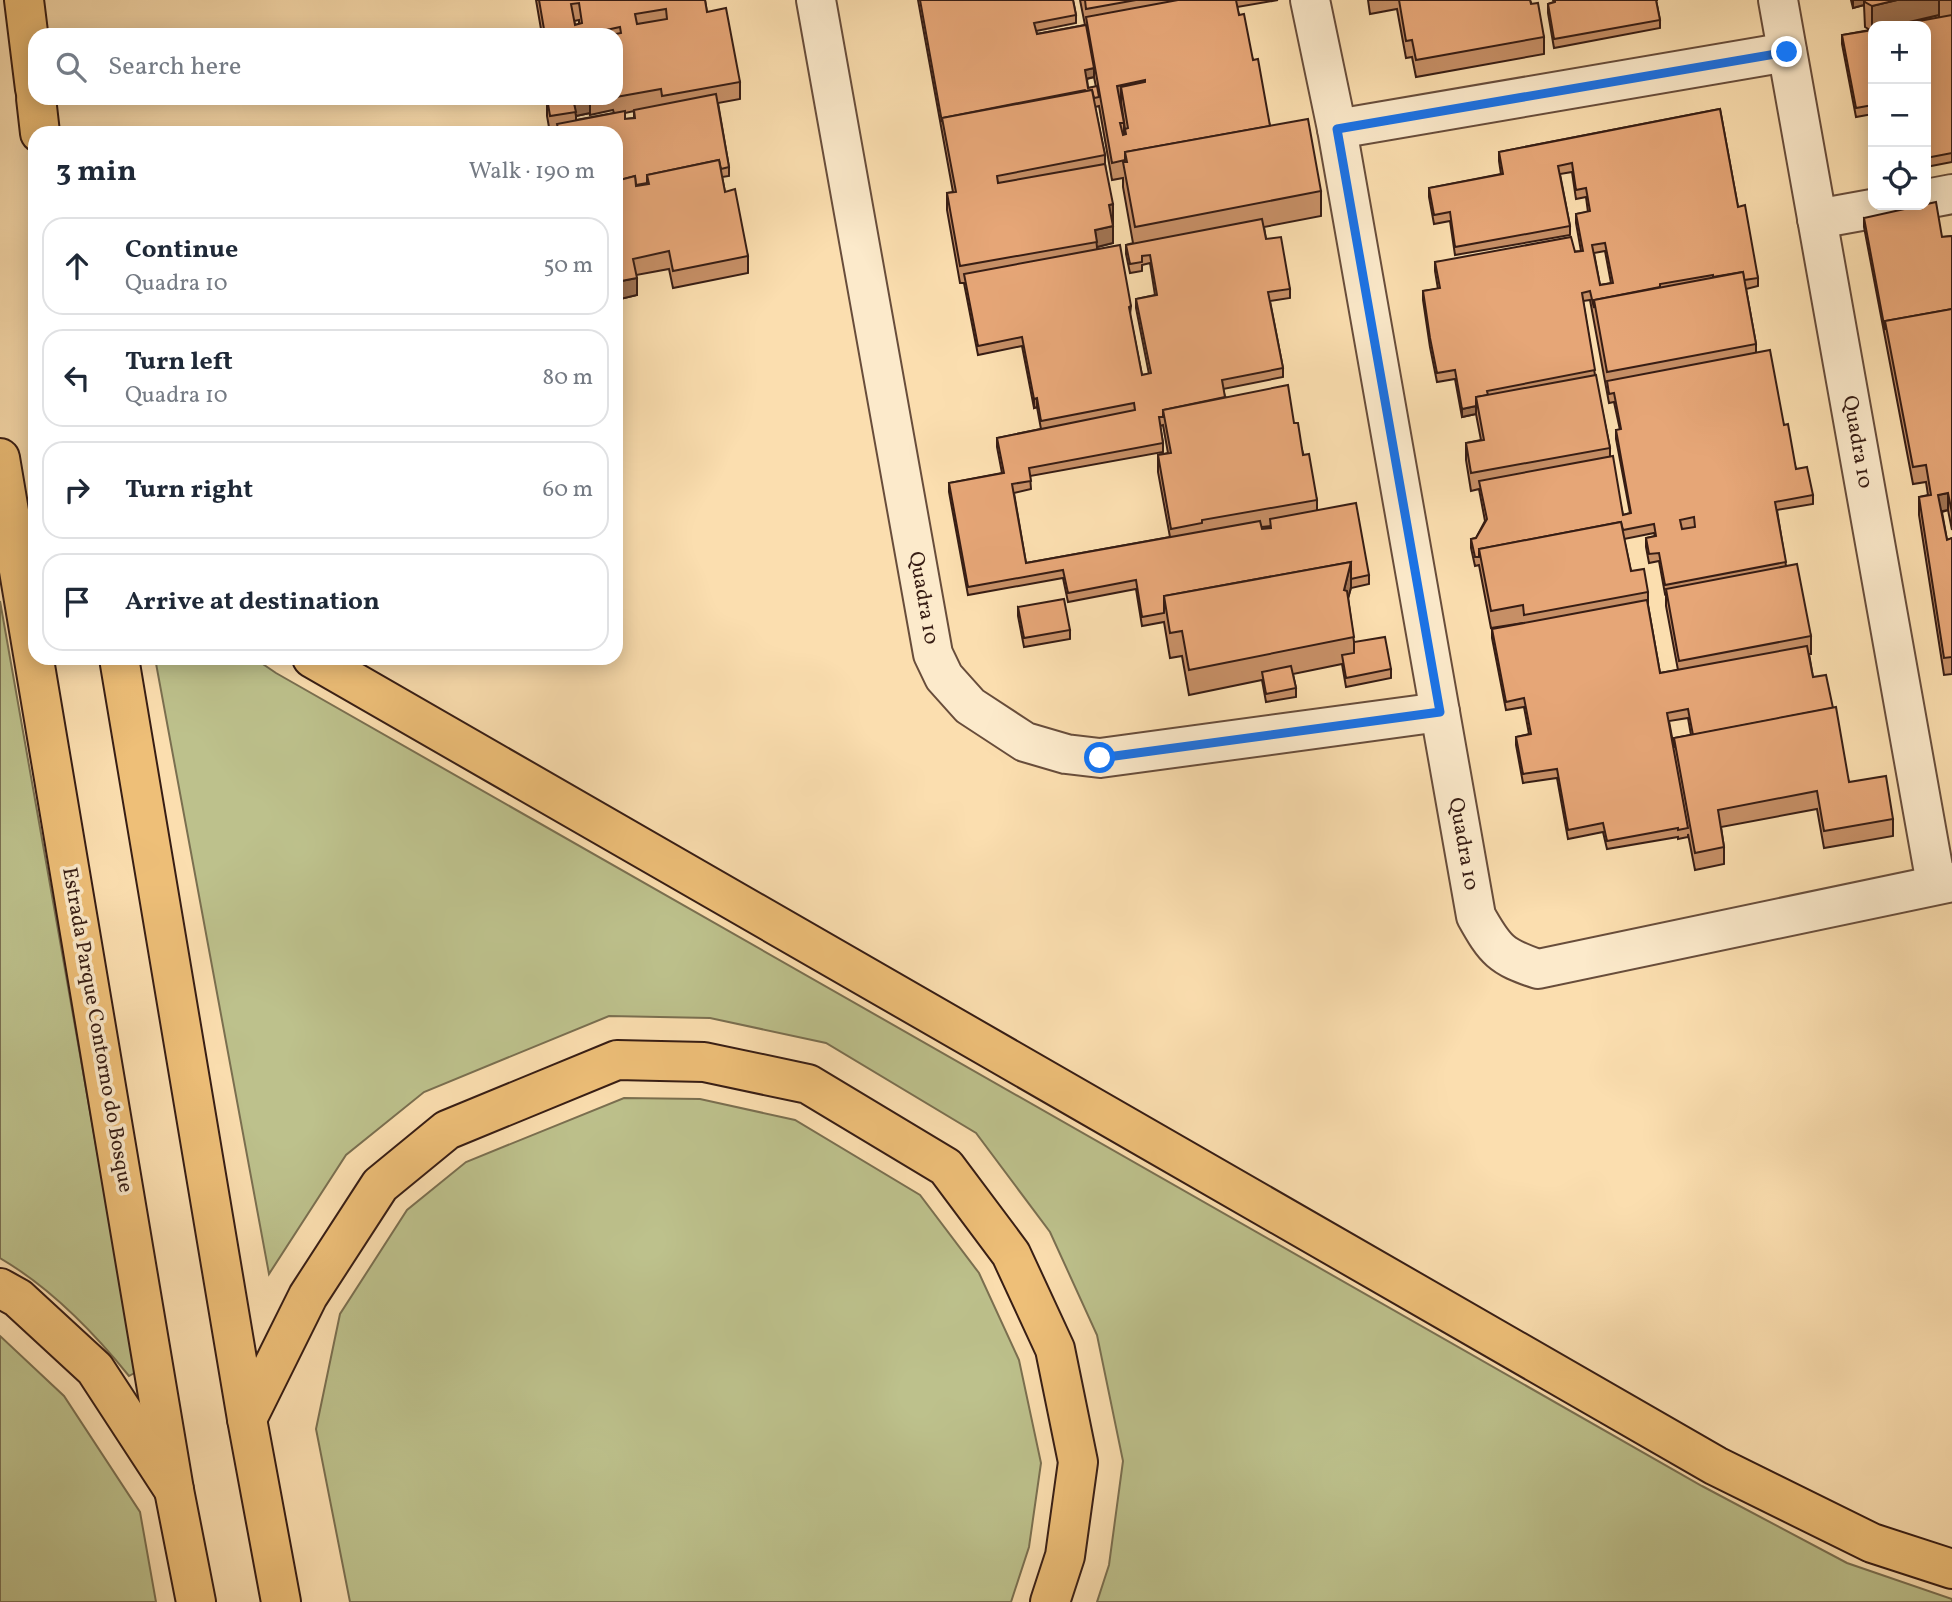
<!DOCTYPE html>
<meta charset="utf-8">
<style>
body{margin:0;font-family:Vollkorn,serif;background:#f6f6f7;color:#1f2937}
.controls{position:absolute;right:21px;top:21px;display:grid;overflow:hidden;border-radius:14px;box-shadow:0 4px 18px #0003}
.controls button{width:63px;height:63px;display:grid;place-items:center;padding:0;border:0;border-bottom:2px solid #e0e1e3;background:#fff;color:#1f2937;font:35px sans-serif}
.stop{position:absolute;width:21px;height:21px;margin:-16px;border:5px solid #1a73e8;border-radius:50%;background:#fff}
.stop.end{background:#1a73e8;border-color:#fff;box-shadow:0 2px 7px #0008}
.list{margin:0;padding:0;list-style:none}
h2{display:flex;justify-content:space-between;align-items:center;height:91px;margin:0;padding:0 28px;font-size:30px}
h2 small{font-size:23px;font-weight:400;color:#747a83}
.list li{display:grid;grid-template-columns:46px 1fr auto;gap:21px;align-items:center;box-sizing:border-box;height:98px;margin:0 14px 14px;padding:0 14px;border:2px solid #e0e1e3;border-radius:21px}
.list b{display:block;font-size:26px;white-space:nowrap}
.list p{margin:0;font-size:23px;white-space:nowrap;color:#747a83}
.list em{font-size:23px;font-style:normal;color:#747a83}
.icon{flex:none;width:38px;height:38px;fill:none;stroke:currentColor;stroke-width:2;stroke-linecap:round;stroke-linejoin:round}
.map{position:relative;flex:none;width:1952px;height:1602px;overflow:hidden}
.search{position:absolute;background:#fff;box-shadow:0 4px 18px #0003;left:28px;top:28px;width:595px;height:77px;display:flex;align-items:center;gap:18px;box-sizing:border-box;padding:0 24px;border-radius:21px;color:#747a83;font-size:26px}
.panel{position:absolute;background:#fff;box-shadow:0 4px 18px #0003;left:28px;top:126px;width:595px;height:539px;border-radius:21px}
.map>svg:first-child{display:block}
.green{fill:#bdc18c;stroke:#7a6f50;stroke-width:2}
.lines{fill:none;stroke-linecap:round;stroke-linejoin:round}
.minor-casing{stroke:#684d3b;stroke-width:42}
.major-casing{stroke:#371d14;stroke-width:42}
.highway-casing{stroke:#371d14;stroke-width:42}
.minor{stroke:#fceacb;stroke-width:38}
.major{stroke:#eebf78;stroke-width:38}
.highway{stroke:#eebf78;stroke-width:38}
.wall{fill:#c68f66;stroke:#371d14;stroke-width:2;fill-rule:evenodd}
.shaded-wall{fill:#a17453;stroke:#371d14;stroke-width:2}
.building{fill:#e6a677;stroke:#371d14;stroke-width:2;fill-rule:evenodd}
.route{stroke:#1a73e8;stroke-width:9}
.labels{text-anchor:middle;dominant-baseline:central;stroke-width:7;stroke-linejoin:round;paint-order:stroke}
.street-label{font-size:21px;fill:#371d14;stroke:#fceacb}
</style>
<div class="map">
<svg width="1952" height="1602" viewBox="0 0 1952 1602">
<rect width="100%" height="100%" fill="#fbdeaf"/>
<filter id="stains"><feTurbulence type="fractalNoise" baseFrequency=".00286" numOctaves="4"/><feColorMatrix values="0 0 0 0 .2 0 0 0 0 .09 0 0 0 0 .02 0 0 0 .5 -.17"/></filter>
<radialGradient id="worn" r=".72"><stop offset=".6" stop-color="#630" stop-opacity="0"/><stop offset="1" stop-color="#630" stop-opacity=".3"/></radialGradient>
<g class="green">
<path d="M 0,601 L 136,1372 L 129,1376 C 92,1330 51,1288 0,1258 Z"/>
<path d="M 155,658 L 254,658 L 276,673 L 1702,1486 L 1847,1563 L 1952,1599 L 1952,1602 L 1097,1602 L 1109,1565 L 1123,1461 L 1097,1335 L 1050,1232 L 976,1133 L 826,1043 L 710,1018 L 609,1016 L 424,1092 L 346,1155 L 269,1274 Z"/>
<path d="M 624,1098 L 700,1099 L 795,1120 L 920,1195 L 979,1273 L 1019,1360 L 1041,1463 L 1029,1547 L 1011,1602 L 350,1602 L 316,1429 L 340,1314 L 407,1210 L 466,1162 Z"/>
<path d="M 0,1336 L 64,1396 L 140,1512 L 156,1602 L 0,1602 Z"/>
</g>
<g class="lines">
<g class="minor-casing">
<g id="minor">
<path d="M 816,0 L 933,654 L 944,677 L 970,706 L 1025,742 L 1066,754 L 1100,758 L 1440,712"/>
<path d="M 1310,0 L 1337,129 L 1476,916 C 1495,950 1501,957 1538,969 L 1952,882"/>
<path d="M 1778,0 L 1936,884"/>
<path d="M 1337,129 L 1787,52"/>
<path d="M 1926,199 L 1952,194"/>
<path d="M 1817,219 L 1894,205"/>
</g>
</g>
<g class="major-casing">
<g id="major">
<path d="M 24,0 L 35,89"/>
<path d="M 36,98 L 40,133"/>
<path d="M 0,458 L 174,1490 L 196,1602"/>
<path d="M 119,658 L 247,1419 L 281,1602"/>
</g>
</g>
<g class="highway-casing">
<g id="highway">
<path d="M 312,658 L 1716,1466 L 1872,1543 L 1952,1569"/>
<path d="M 0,1288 L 18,1298 L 95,1369 L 174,1490"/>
<path d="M 247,1419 L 308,1296 L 380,1185 L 447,1130 L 617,1060 L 704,1062 L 808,1084 L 946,1167 L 1011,1254 L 1055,1349 L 1078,1462 L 1065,1556 L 1050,1602"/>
</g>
</g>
<use href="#minor" class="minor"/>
<use href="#major" class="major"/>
<use href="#highway" class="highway"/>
</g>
<g class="wall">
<path d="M 536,0 L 705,0 L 707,12 L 740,82 L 740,99 L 718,103 L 729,167 L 729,176 L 722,177 L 725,192 L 748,256 L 748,273 L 673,288 L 669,269 L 636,275 L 637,295 L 616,300 L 616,133 L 550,133 L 547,116 L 547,98 L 616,98 L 616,35 L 542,35 ZM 579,20 L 579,24 L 575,25 L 574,21 ZM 613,110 L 614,113 L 576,120 L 576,116 L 590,113 L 590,115 ZM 634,111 L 634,118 L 625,119 L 625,113 Z"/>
<path d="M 918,0 L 1073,0 L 1076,15 L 1076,23 L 1036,31 L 1037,34 L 1085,25 L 1080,0 L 1278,0 L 1237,7 L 1239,15 L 1253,60 L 1270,126 L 1321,191 L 1321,216 L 1264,227 L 1266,239 L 1290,289 L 1290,298 L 1270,301 L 1283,368 L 1283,377 L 1223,389 L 1225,397 L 1294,423 L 1317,500 L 1317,511 L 1369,575 L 1369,584 L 1351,588 L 1348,598 L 1354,642 L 1391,669 L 1391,678 L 1346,687 L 1342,664 L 1293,674 L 1296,688 L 1296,697 L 1266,702 L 1262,680 L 1189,695 L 1182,656 L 1170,658 L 1164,622 L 1142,626 L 1136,589 L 1068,602 L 1063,578 L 968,595 L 949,492 L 949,483 L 1002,473 L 997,447 L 997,438 L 1041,429 L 1037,407 L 1034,408 L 1022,346 L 978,355 L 964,283 L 960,283 L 947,210 L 947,193 L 953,192 ZM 1094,77 L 1096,87 L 1088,88 L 1087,79 ZM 1121,102 L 1125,129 L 1125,134 L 1124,135 L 1124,123 ZM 1099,106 L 1112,180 L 1123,178 L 1123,187 L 1133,243 L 1126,245 L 1126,254 L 1130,273 L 1142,271 L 1142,265 L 1150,263 L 1155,295 L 1136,299 L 1136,308 L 1149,374 L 1142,375 L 1130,315 L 1131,306 L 1097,250 L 1097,247 L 1113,243 L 1113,221 L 1105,164 L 1105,155 L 1095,107 ZM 1163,425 L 1168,453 L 1158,455 L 1158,472 L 1170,537 L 1026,563 L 1014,493 L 1031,489 L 1030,476 L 1163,452 L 1163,443 L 1160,426 ZM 1270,526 L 1270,528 L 1262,529 L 1261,527 Z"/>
<path d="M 1368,0 L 1530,0 L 1544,37 L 1544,54 L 1416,77 L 1412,57 L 1406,58 L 1397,9 L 1370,14 Z"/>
<path d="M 1553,0 L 1658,0 L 1656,0 L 1660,20 L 1660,28 L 1554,48 L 1548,13 L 1548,4 L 1554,2 Z"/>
<path d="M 1851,0 L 1952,0 L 1952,162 L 1926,167 L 1926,26 L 1873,26 L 1873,114 L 1856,117 L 1842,44 L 1842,35 L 1870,30 L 1865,27 L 1864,5 L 1853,8 ZM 1939,15 L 1939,18 L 1894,26 Z"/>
<path d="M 1720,109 L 1738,207 L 1758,278 L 1758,286 L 1746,289 L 1756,344 L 1756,353 L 1784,425 L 1796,469 L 1813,495 L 1813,504 L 1777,510 L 1786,566 L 1811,636 L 1811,654 L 1809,654 L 1813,677 L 1849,782 L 1893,819 L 1893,836 L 1824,848 L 1817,809 L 1721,827 L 1724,847 L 1724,864 L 1695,870 L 1688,834 L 1688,837 L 1678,839 L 1678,837 L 1607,849 L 1603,832 L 1568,839 L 1557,778 L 1523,783 L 1516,745 L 1516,737 L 1529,734 L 1524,707 L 1506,710 L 1492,638 L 1492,629 L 1523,623 L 1491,628 L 1479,565 L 1475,566 L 1471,548 L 1471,539 L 1476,538 L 1485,521 L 1479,489 L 1471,491 L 1466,460 L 1466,443 L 1481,440 L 1476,414 L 1462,417 L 1455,379 L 1437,382 L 1430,347 L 1423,300 L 1423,291 L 1438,289 L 1435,271 L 1435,262 L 1581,251 L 1576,223 L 1576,214 L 1588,212 L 1586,197 L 1576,199 L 1572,172 L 1560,174 L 1570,226 L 1570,235 L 1455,255 L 1450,221 L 1434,224 L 1429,197 L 1429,188 L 1501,174 L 1499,161 L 1499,152 ZM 1605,251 L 1611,283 L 1600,285 L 1594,253 ZM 1590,300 L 1609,403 L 1614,402 L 1620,430 L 1616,430 L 1616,439 L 1630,513 L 1623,515 L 1610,457 L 1610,448 L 1595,375 L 1583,301 ZM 1654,533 L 1655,536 L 1646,538 L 1646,547 L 1649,563 L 1659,561 L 1665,594 L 1666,593 L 1666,606 L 1678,670 L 1660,673 L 1648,605 L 1648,592 L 1631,571 L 1624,539 ZM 1688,718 L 1691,735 L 1674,738 L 1674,748 L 1669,721 Z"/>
<path d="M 1864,218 L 1942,237 L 1952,236 L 1952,530 L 1948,510 L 1942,512 L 1947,540 L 1952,538 L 1952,674 L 1944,675 L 1919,515 L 1919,497 L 1928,495 L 1926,482 L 1913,484 L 1864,227 Z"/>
<path d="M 1018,607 L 1070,630 L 1070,639 L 1024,647 L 1018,616 Z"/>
</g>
<g class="shaded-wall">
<path d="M 1853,0 L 1864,0 L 1864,5 L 1853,8 Z"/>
<path d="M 1897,0 L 1939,0 L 1939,15 L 1892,26 L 1873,26 L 1873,31 L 1872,31 L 1872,6 Z"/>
<path d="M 1094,68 L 1094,77 L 1085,79 L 1085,70 Z"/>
<path d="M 1145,80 L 1145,97 L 1121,87 L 1121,102 L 1117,103 L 1117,86 Z"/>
<path d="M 580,98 L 590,98 L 590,113 L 576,116 L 573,99 Z"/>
<path d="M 1113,204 L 1113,221 L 1109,222 L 1109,205 Z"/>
<path d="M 1113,226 L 1113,243 L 1097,247 L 1095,230 Z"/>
<path d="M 637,278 L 637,295 L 616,300 L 616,282 Z"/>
<path d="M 1037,398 L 1037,407 L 1034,408 L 1034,399 Z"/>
<path d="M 1476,406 L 1476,414 L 1462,417 L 1462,409 Z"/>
<path d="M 1948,493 L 1948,510 L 1938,512 L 1938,495 Z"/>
<path d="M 1351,562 L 1351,587 L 1344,615 L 1344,590 Z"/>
</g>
<g class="building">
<path d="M 539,0 L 705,0 L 707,12 L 726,8 L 740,82 L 662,96 L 661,89 L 616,97 L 616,35 L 611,35 L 621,33 L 620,27 L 606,30 L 607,35 L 545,35 ZM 579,3 L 582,23 L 575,25 L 571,4 ZM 666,9 L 667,19 L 637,24 L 635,14 Z"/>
<path d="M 920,0 L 1073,0 L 1076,15 L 1034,23 L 1037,34 L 1086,25 L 1094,68 L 1085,70 L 1088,88 L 1097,86 L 1099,97 L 1094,98 L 1092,90 L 1086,91 L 1085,90 L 942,118 L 942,122 Z"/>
<path d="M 1085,0 L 1136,0 L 1086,9 Z"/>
<path d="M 1178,0 L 1236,0 L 1239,15 L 1244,14 L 1253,60 L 1258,59 L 1270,126 L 1125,152 L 1125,160 L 1112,163 L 1086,17 ZM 1145,80 L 1145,82 L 1121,87 L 1128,128 L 1125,129 L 1126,134 L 1123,135 L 1120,123 L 1124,123 L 1117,86 Z"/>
<path d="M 1399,0 L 1530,0 L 1531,4 L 1538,3 L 1544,37 L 1416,60 L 1412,40 L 1406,41 Z"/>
<path d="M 1555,0 L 1656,0 L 1660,20 L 1554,39 L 1548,4 L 1555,2 Z"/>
<path d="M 1864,0 L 1897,0 L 1872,6 L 1865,2 Z"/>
<path d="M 1952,15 L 1952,153 L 1926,158 L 1926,26 L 1892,26 Z"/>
<path d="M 1873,30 L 1873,105 L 1856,108 L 1842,35 Z"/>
<path d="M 1092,90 L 1105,155 L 997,176 L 998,183 L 1105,164 L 1113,204 L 1109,205 L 1113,226 L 1095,230 L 1097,242 L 960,266 L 947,193 L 956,192 L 942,118 Z"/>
<path d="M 716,94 L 729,167 L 721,169 L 719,160 L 647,175 L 647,183 L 636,185 L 635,176 L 616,181 L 616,133 L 559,133 L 557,124 L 625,111 L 625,119 L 635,118 L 634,110 Z"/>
<path d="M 547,98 L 580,98 L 573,99 L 576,112 L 550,116 Z"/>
<path d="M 1720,109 L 1738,207 L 1745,205 L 1758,278 L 1744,280 L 1743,272 L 1713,277 L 1713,275 L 1660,284 L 1660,287 L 1594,300 L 1594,308 L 1590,291 L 1582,293 L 1595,370 L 1487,391 L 1488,395 L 1476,397 L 1476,406 L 1462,409 L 1455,370 L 1437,373 L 1430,338 L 1423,291 L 1440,288 L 1435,262 L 1571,237 L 1575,252 L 1583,251 L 1576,214 L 1590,211 L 1586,188 L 1576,190 L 1572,163 L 1558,166 L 1570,226 L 1455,247 L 1450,212 L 1434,215 L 1429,188 L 1503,174 L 1499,152 ZM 1605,243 L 1613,283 L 1600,285 L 1592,245 Z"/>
<path d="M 1308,119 L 1321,191 L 1135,227 L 1123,162 L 1127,162 L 1125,152 Z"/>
<path d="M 719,160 L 725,192 L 735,189 L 748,256 L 673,271 L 669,251 L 633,259 L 637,278 L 616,282 L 616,242 L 618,241 L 617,236 L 616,236 L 616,181 L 635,176 L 636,186 L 649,184 L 647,175 Z"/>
<path d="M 1936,202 L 1942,237 L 1952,236 L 1952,309 L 1885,321 L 1885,330 L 1864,218 Z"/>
<path d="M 1262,219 L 1266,239 L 1281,237 L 1290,289 L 1268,292 L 1283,368 L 1222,380 L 1225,397 L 1163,410 L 1163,417 L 1159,417 L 1163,443 L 1029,468 L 1031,481 L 1012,484 L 1026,563 L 1260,521 L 1262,529 L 1271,528 L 1270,519 L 1356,503 L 1369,575 L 1351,579 L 1351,562 L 1164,596 L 1164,613 L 1142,617 L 1136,580 L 1068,593 L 1063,570 L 968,587 L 949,483 L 1004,473 L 997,438 L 1135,410 L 1134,403 L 1041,421 L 1037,398 L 1034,399 L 1022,337 L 978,346 L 964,274 L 1120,245 L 1131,306 L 1129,307 L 1142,375 L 1151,373 L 1136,299 L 1157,295 L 1150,255 L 1142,256 L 1142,262 L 1130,264 L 1126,245 Z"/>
<path d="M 1743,272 L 1756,344 L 1607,372 L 1594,300 Z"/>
<path d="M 1952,309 L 1952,513 L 1948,493 L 1938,495 L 1947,540 L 1952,538 L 1952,657 L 1944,658 L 1919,497 L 1931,495 L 1926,465 L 1913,467 L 1885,321 Z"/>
<path d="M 1770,350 L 1784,425 L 1788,424 L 1796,469 L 1807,467 L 1813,495 L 1775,502 L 1786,562 L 1665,585 L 1659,553 L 1649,554 L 1646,538 L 1656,536 L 1654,524 L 1623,530 L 1621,522 L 1479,549 L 1479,557 L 1475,557 L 1471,539 L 1476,538 L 1487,519 L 1479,481 L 1613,456 L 1623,515 L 1631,513 L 1616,430 L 1621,429 L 1614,393 L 1609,394 L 1607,381 ZM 1694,517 L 1695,527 L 1682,529 L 1680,520 Z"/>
<path d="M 1596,375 L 1610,448 L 1471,473 L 1466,443 L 1484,440 L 1476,397 Z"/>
<path d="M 1288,385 L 1294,423 L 1298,423 L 1303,455 L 1309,454 L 1317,500 L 1202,520 L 1202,523 L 1171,529 L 1158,455 L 1171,453 L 1163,410 Z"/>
<path d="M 1621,522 L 1631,571 L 1644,569 L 1648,592 L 1524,615 L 1523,605 L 1491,611 L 1479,549 Z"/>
<path d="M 1351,562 L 1344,590 L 1347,591 L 1354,637 L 1189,670 L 1182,631 L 1170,633 L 1164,596 Z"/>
<path d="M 1797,564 L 1811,636 L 1679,661 L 1666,589 Z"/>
<path d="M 1064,599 L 1070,630 L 1024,638 L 1018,607 Z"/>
<path d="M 1647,600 L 1660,673 L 1807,646 L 1813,677 L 1826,675 L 1833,708 L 1693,735 L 1688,709 L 1667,713 L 1688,828 L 1678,830 L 1678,828 L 1607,841 L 1603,823 L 1568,830 L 1557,769 L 1523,774 L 1516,737 L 1531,734 L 1524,698 L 1506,702 L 1492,629 Z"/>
<path d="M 1385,637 L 1391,669 L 1346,678 L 1342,655 L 1354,653 L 1354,642 Z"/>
<path d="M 1291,666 L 1296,688 L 1266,694 L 1262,672 Z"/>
<path d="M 1836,707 L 1849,782 L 1886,776 L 1893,819 L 1824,831 L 1817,791 L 1718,810 L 1724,847 L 1695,853 L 1674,738 Z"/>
</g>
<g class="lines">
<path class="route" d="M 1100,758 L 1440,712 L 1337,129 L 1787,52"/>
</g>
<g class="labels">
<g class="street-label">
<text transform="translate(1857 442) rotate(80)">Quadra 10</text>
<text transform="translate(923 598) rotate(80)">Quadra 10</text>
<text transform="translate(1463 844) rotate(80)">Quadra 10</text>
<text transform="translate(97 1030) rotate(80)">Estrada Parque Contorno do Bosque</text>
</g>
</g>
<rect width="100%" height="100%" filter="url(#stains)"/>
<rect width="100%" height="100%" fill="url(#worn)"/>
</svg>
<div class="controls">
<button>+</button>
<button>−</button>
<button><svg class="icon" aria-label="locate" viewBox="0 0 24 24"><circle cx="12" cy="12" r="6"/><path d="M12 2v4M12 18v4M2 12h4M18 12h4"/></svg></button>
</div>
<div class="stop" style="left:1100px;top:758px"></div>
<div class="stop end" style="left:1787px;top:52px"></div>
<div class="search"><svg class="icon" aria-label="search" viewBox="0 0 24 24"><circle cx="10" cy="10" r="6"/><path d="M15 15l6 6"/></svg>Search here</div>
<section class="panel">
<h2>3 min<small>Walk · 190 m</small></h2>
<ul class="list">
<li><svg class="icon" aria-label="ahead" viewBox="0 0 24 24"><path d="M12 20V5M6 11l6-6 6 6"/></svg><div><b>Continue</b><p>Quadra 10</p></div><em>50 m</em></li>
<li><svg class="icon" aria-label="left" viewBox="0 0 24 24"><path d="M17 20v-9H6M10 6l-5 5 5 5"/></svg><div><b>Turn left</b><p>Quadra 10</p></div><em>80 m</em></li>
<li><svg class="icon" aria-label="right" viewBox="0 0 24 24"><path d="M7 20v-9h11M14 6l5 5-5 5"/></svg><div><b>Turn right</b></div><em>60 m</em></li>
<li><svg class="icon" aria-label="arrive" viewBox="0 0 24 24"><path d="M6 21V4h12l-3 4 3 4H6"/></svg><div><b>Arrive at destination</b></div></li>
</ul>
</section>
</div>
